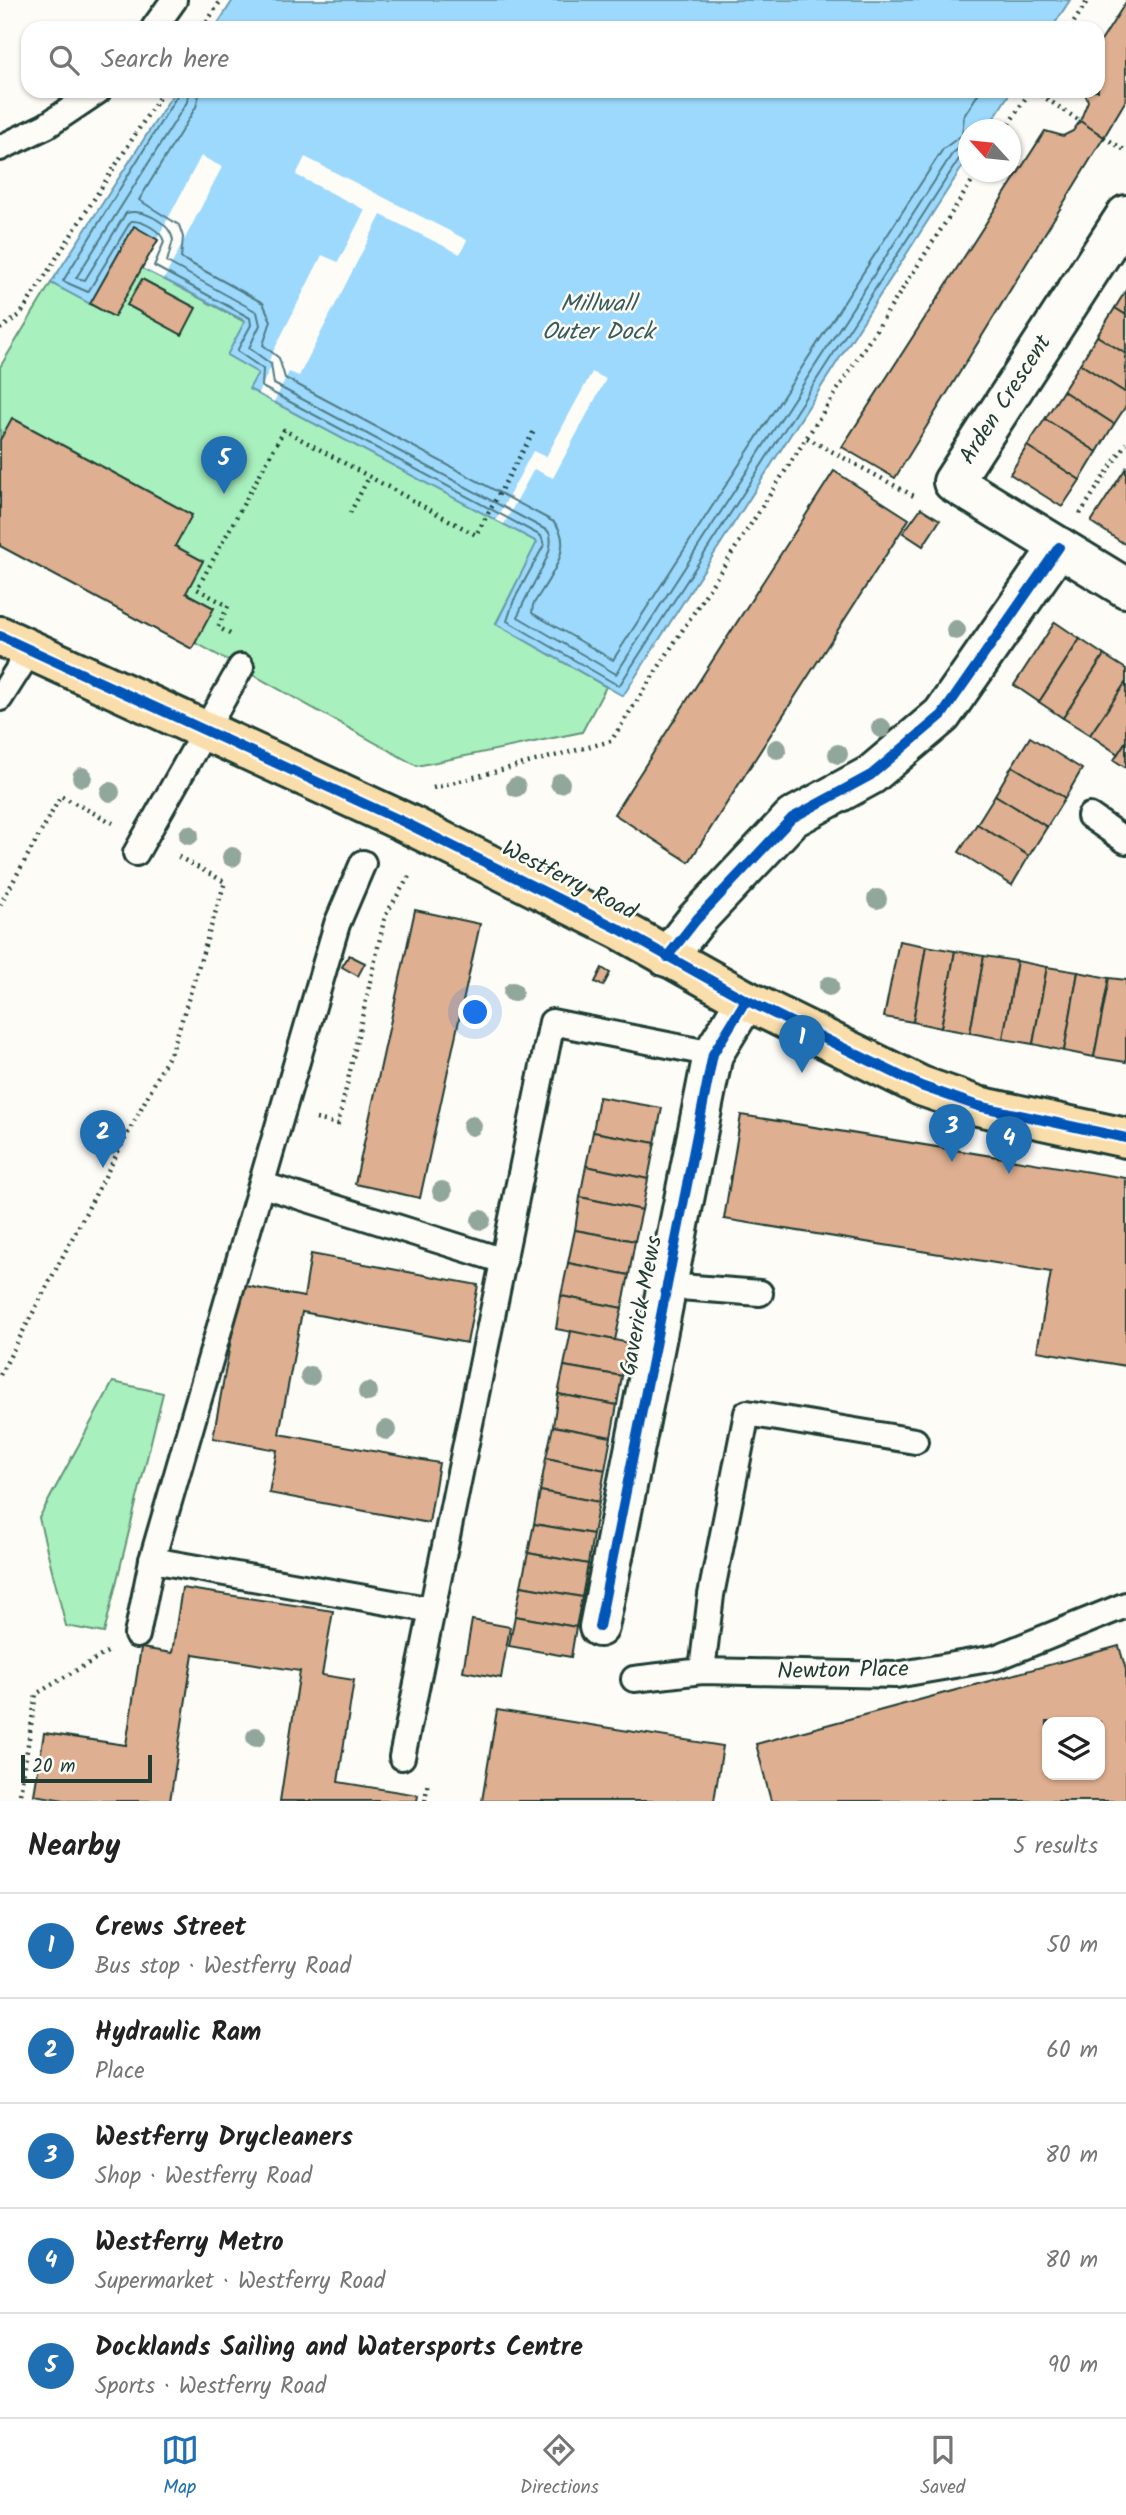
<!DOCTYPE html>
<meta charset="utf-8">
<style>
body{margin:0;font-family:Kalam,sans-serif;background:#f6f6f6;color:#222}
.controls{position:absolute;right:21px;bottom:21px;display:grid;overflow:hidden;border-radius:14px;box-shadow:0 2px 5px #0004}
.controls button{width:63px;height:63px;display:grid;place-items:center;padding:0;border:0;border-bottom:2px solid #e0e0e0;background:#fff;color:#222;font:35px sans-serif}
.compass{position:absolute;left:958px;top:119px;width:63px;height:63px;border-radius:50%;background:#fff;box-shadow:0 2px 5px #0004;rotate:297deg}
.scale{position:absolute;left:21px;bottom:18px;width:131px;box-sizing:border-box;padding-left:7px;border:4px solid #1f3d34;border-top:0;font-size:19px;line-height:24px;white-space:nowrap;color:#1f3d34;-webkit-text-stroke:5px #fdfcf7;paint-order:stroke}
.you{position:absolute;left:476px;top:1013px;width:24px;height:24px;margin:-18px;border:5px solid #fff;border-radius:50%;background:#1a73e8;box-shadow:0 0 0 10px #1a73e833}
.badge{display:grid;place-items:center;width:46px;height:46px;border-radius:50%;background:#1f6fb2;color:#fff;font-size:23px;font-weight:700}
.pin{position:absolute;translate:-50% -58px;filter:drop-shadow(0 2px 4px #0008)}
.pin::after{content:'';position:absolute;top:37px;width:24px;height:21px;background:inherit;clip-path:polygon(0 0,100% 0,50% 100%)}
.list{margin:0;padding:0;list-style:none}
h2{display:flex;justify-content:space-between;align-items:center;height:91px;margin:0;padding:0 28px;font-size:30px}
h2 small{font-size:23px;font-weight:400;color:#767676}
.list li{display:grid;grid-template-columns:46px 1fr auto;gap:21px;align-items:center;box-sizing:border-box;height:105px;padding:0 28px;border-top:2px solid #e0e0e0}
.list b{display:block;font-size:26px;white-space:nowrap}
.list p{margin:0;font-size:23px;white-space:nowrap;color:#767676}
.list em{font-size:23px;font-style:normal;color:#767676}
.icon{flex:none;width:38px;height:38px;fill:none;stroke:currentColor;stroke-width:2;stroke-linecap:round;stroke-linejoin:round}
.map{position:relative;flex:none;width:1126px;height:1801px;overflow:hidden}
.search{position:absolute;background:#fff;box-shadow:0 2px 5px #0004;left:21px;right:21px;top:21px;height:77px;display:flex;align-items:center;gap:18px;box-sizing:border-box;padding:0 24px;border-radius:21px;color:#767676;font-size:26px}
.sheet{height:616px;background:#fff}
nav{display:flex;justify-content:space-around;align-items:center;box-sizing:border-box;height:98px;border-top:2px solid #e0e0e0;background:#fff;font-size:19px;color:#767676}
nav a{display:grid;justify-items:center;gap:4px}
nav .on{color:#1f6fb2}
.map>svg:first-child{display:block}
.green{fill:#a8f0bd;stroke:#649678;stroke-width:2}
.water{fill:#9cd9fd;stroke:#6a9bad;stroke-width:2}
.pier{fill:#fdfcf7}
.lines{fill:none;stroke-linecap:round;stroke-linejoin:round}
.shore{stroke:#517b84;stroke-width:2}
.building{fill:#deaf90;stroke:#1f3d34;stroke-width:2;fill-rule:evenodd}
.service-casing{stroke:#1f3d34;stroke-width:30}
.minor-casing{stroke:#1f3d34;stroke-width:44}
.primary-casing{stroke:#1f3d34;stroke-width:44}
.path{stroke:#1f3d34;stroke-width:4.5;stroke-dasharray:2 5;stroke-linecap:butt}
.service{stroke:#fdfcf7;stroke-width:24}
.minor{stroke:#fdfcf7;stroke-width:38}
.primary{stroke:#f9deab;stroke-width:38}
.cycleway-casing{stroke:#fdfcf7;stroke-width:15}
.cycleway{stroke:#0057b8;stroke-width:10}
.tree{fill:#92a79b}
.labels{text-anchor:middle;dominant-baseline:central;stroke-width:5;stroke-linejoin:round;paint-order:stroke}
.street-label{font-size:23px;fill:#1f3d34;stroke:#fdfcf7}
.water-label{font-size:24px;font-style:italic;fill:#385c5c;stroke:#fdfcf7}
</style>
<div class="map">
<svg width="1126" height="1801" viewBox="0 0 1126 1801">
<rect width="100%" height="100%" fill="#fdfcf7"/>
<filter id="ink" filterUnits="userSpaceOnUse"><feTurbulence type="fractalNoise" baseFrequency=".0143" numOctaves="2"/><feDisplacementMap in="SourceGraphic" scale="14" xChannelSelector="R" yChannelSelector="G"/><feConvolveMatrix kernelMatrix="1 2 1 2 8 2 1 2 1" color-interpolation-filters="sRGB"/></filter>
<g filter="url(#ink)">
<g class="green">
<path d="M 134,226 L 158,240 L 143,268 L 245,322 L 259,373 L 250,389 L 538,542 L 496,623 L 606,687 L 582,732 L 417,766 L 196,643 L 192,649 L 0,546 L 0,367 L 51,283 L 90,303 Z"/>
<path d="M 113,1382 L 163,1393 L 104,1633 L 66,1626 L 39,1518 Z"/>
</g>
<g class="water">
<path d="M 233,0 L 1070,0 L 1052,28 L 215,28 Z"/>
<path d="M 175,91 L 1011,91 L 987,129 L 968,130 L 968,158 L 623,696 L 496,624 L 537,542 L 249,389 L 258,373 L 227,355 L 245,321 L 142,268 L 158,240 L 134,227 L 90,304 L 51,283 Z"/>
</g>
<g class="pier">
<path d="M 201,156 L 222,167 L 164,279 L 142,268 Z"/>
<path d="M 305,157 L 467,240 L 460,254 L 381,215 L 299,376 L 289,372 L 274,402 L 258,393 L 273,363 L 269,360 L 322,255 L 338,262 L 365,210 L 296,175 Z"/>
<path d="M 592,372 L 606,379 L 553,478 L 534,469 L 504,524 L 496,520 L 533,451 L 546,457 Z"/>
</g>
<g class="lines">
<g class="shore">
<path d="M 180,91 L 63,281 L 88,292 L 131,221 C 142,220 162,231 164,242 L 154,266 L 250,318 L 251,325 L 237,351 L 263,369 L 262,387 L 541,536 L 544,545 L 514,600 L 507,621 L 619,686 L 959,159 L 968,155"/>
<path d="M 189,91 L 187,102 L 76,278 L 85,280 L 126,213 C 143,208 170,223 173,240 L 167,262 L 257,312 L 260,325 L 249,348 L 271,364 L 274,384 L 548,531 C 561,550 523,594 518,617 L 616,674 L 952,154 L 959,148 L 968,146"/>
<path d="M 200,91 L 196,107 L 139,200 L 179,225 L 183,237 L 181,258 L 263,303 L 271,321 L 263,345 L 279,358 L 285,378 L 554,522 C 577,547 546,582 533,605 L 532,613 L 613,660 L 943,149 L 962,135 L 964,116 L 980,91"/>
</g>
</g>
<g class="building">
<path d="M 1126,2 L 1126,100 L 1104,137 L 1080,121 L 1088,101 L 1084,91 L 1098,91 L 1098,46 Z"/>
<path d="M 1080,121 L 1104,137 L 895,478 L 842,447 L 1045,131 L 1063,136 L 1073,131 Z"/>
<path d="M 134,226 L 158,240 L 114,317 L 90,304 Z"/>
<path d="M 142,279 L 196,308 L 182,335 L 127,305 Z"/>
<path d="M 1126,290 L 1126,315 L 1115,308 Z"/>
<path d="M 1115,308 L 1126,315 L 1126,354 L 1097,336 Z"/>
<path d="M 1097,336 L 1126,354 L 1126,393 L 1080,364 Z"/>
<path d="M 1080,364 L 1126,393 L 1126,406 L 1114,424 L 1063,391 Z"/>
<path d="M 1063,391 L 1114,424 L 1097,452 L 1045,419 Z"/>
<path d="M 12,418 L 192,515 L 175,546 L 203,561 L 186,593 L 214,608 L 192,649 L 0,546 L 0,440 Z"/>
<path d="M 1045,419 L 1097,452 L 1080,480 L 1027,446 Z"/>
<path d="M 1027,446 L 1080,480 L 1062,507 L 1010,474 Z"/>
<path d="M 1126,468 L 1126,545 L 1091,522 Z"/>
<path d="M 834,471 L 909,519 L 689,862 L 614,814 Z"/>
<path d="M 921,508 L 940,520 L 923,546 L 903,533 Z"/>
<path d="M 1055,622 L 1080,639 L 1039,702 L 1014,685 Z"/>
<path d="M 1080,639 L 1104,655 L 1063,718 L 1039,702 Z"/>
<path d="M 1104,655 L 1126,669 L 1126,682 L 1090,735 L 1063,718 Z"/>
<path d="M 1126,682 L 1126,741 L 1118,754 L 1090,735 Z"/>
<path d="M 1030,737 L 1082,769 L 1065,798 L 1012,766 Z"/>
<path d="M 1126,741 L 1126,768 L 1114,760 Z"/>
<path d="M 1012,766 L 1065,798 L 1047,827 L 995,795 Z"/>
<path d="M 995,795 L 1047,827 L 1029,856 L 977,824 Z"/>
<path d="M 977,824 L 1029,856 L 1012,885 L 959,852 Z"/>
<path d="M 415,910 L 480,924 L 420,1198 L 355,1184 Z"/>
<path d="M 899,941 L 926,946 L 913,1022 L 884,1017 Z"/>
<path d="M 926,946 L 955,951 L 941,1028 L 913,1022 Z"/>
<path d="M 955,951 L 984,956 L 970,1033 L 941,1028 Z"/>
<path d="M 349,955 L 365,963 L 358,976 L 342,967 Z"/>
<path d="M 984,956 L 1017,961 L 1003,1039 L 970,1033 Z"/>
<path d="M 1017,961 L 1047,967 L 1033,1044 L 1003,1039 Z"/>
<path d="M 1047,967 L 1078,972 L 1064,1051 L 1033,1044 Z"/>
<path d="M 602,968 L 610,973 L 603,986 L 595,982 Z"/>
<path d="M 1078,972 L 1109,978 L 1094,1057 L 1064,1051 Z"/>
<path d="M 1109,978 L 1126,980 L 1126,1062 L 1094,1057 Z"/>
<path d="M 599,1097 L 662,1108 L 655,1143 L 593,1132 Z"/>
<path d="M 741,1115 L 1126,1178 L 1126,1366 L 1037,1351 L 1051,1272 L 724,1219 Z"/>
<path d="M 593,1132 L 655,1143 L 648,1179 L 586,1166 Z"/>
<path d="M 586,1166 L 648,1179 L 642,1210 L 580,1197 Z"/>
<path d="M 580,1197 L 642,1210 L 635,1241 L 575,1230 Z"/>
<path d="M 575,1230 L 635,1241 L 629,1275 L 568,1263 Z"/>
<path d="M 311,1254 L 478,1285 L 467,1343 L 302,1312 L 279,1434 L 439,1463 L 429,1523 L 269,1493 L 277,1450 L 213,1438 L 241,1285 L 304,1297 Z"/>
<path d="M 568,1263 L 629,1275 L 622,1308 L 561,1296 Z"/>
<path d="M 561,1296 L 622,1308 L 615,1340 L 556,1329 Z"/>
<path d="M 571,1331 L 629,1343 L 622,1376 L 564,1366 Z"/>
<path d="M 564,1366 L 622,1376 L 617,1405 L 558,1394 Z"/>
<path d="M 558,1394 L 617,1405 L 611,1437 L 553,1426 Z"/>
<path d="M 553,1426 L 611,1437 L 605,1470 L 546,1458 Z"/>
<path d="M 546,1458 L 605,1470 L 599,1502 L 540,1491 Z"/>
<path d="M 540,1491 L 599,1502 L 593,1534 L 534,1524 Z"/>
<path d="M 534,1524 L 593,1534 L 588,1564 L 528,1553 Z"/>
<path d="M 528,1553 L 588,1564 L 582,1597 L 521,1586 Z"/>
<path d="M 521,1586 L 582,1597 L 576,1627 L 515,1616 Z"/>
<path d="M 182,1588 L 333,1611 L 322,1675 L 354,1680 L 338,1782 L 418,1795 L 417,1801 L 280,1801 L 300,1671 L 193,1654 L 170,1801 L 70,1801 L 34,1795 L 44,1733 L 126,1745 L 141,1648 L 172,1653 Z"/>
<path d="M 515,1616 L 576,1627 L 571,1657 L 509,1646 Z"/>
<path d="M 472,1620 L 510,1627 L 501,1678 L 463,1671 Z"/>
<path d="M 1119,1646 L 1126,1670 L 1126,1801 L 771,1801 L 756,1744 ZM 1047,1722 L 1100,1722 L 1100,1775 L 1047,1775 Z"/>
<path d="M 497,1710 L 723,1746 L 714,1801 L 482,1801 Z"/>
</g>
<g class="lines">
<g class="service-casing">
<g id="service">
<path d="M 154,28 L 174,0"/>
<path d="M 0,148 L 46,126 L 98,91"/>
<path d="M 0,698 L 31,649"/>
<path d="M 1090,816 L 1126,841"/>
<path d="M 136,853 L 241,667"/>
<path d="M 263,1185 L 504,1261"/>
<path d="M 667,1286 L 760,1293"/>
<path d="M 152,1560 L 432,1610"/>
<path d="M 137,1635 L 152,1560 L 337,924 L 363,863"/>
<path d="M 702,1671 L 711,1595 L 747,1413 L 915,1441"/>
<path d="M 634,1679 L 702,1671 L 896,1675 L 995,1658 L 1126,1605"/>
<path d="M 402,1757 L 552,1022 L 713,1054"/>
</g>
</g>
<g class="minor-casing">
<g id="minor">
<path d="M 1126,215 L 953,482 L 1126,588"/>
<path d="M 667,957 L 697,919 L 792,818 L 871,775 L 942,715 L 1059,547"/>
<path d="M 599,1627 L 713,1054 L 746,1000"/>
</g>
</g>
<g class="primary-casing">
<path id="primary" d="M 0,636 L 404,822 L 619,929 L 746,1000 L 921,1086 L 978,1106 L 1126,1138"/>
</g>
<g class="path">
<path d="M 203,28 L 221,0"/>
<path d="M 1070,28 L 1088,0"/>
<path d="M 1035,91 L 1080,121"/>
<path d="M 1005,130 L 1030,91"/>
<path d="M 1104,137 L 1126,151"/>
<path d="M 0,329 L 20,315 L 163,91"/>
<path d="M 807,438 L 914,496"/>
<path d="M 350,513 L 369,477"/>
<path d="M 1080,514 L 1126,443"/>
<path d="M 230,634 L 218,627 L 228,606 L 197,589 L 284,430 L 476,535 L 534,431"/>
<path d="M 433,788 L 611,741 L 978,172"/>
<path d="M 0,905 L 61,796 L 113,823"/>
<path d="M 316,1119 L 338,1124 L 385,916 L 411,873"/>
<path d="M 0,1375 L 173,1048 L 225,882 L 175,855"/>
<path d="M 19,1801 L 36,1694 L 109,1651"/>
<path d="M 425,1801 L 428,1781"/>
</g>
<use href="#service" class="service"/>
<use href="#minor" class="minor"/>
<use href="#primary" class="primary"/>
<g class="cycleway-casing">
<g id="cycleway">
<path d="M 0,636 L 404,822 L 619,929 L 746,1000 L 921,1086 L 978,1106 L 1126,1138"/>
<path d="M 667,957 L 697,919 L 792,818 L 871,775 L 942,715 L 1059,547"/>
<path d="M 599,1627 L 713,1054 L 746,1000"/>
</g>
</g>
<use href="#cycleway" class="cycleway"/>
</g>
<g class="tree">
<circle cx="956" cy="630" r="10"/>
<circle cx="881" cy="728" r="10"/>
<circle cx="777" cy="749" r="10"/>
<circle cx="838" cy="754" r="10"/>
<circle cx="82" cy="777" r="10"/>
<circle cx="560" cy="783" r="10"/>
<circle cx="516" cy="787" r="10"/>
<circle cx="110" cy="792" r="10"/>
<circle cx="189" cy="835" r="10"/>
<circle cx="232" cy="857" r="10"/>
<circle cx="877" cy="899" r="10"/>
<circle cx="829" cy="986" r="10"/>
<circle cx="513" cy="992" r="10"/>
<circle cx="472" cy="1126" r="10"/>
<circle cx="442" cy="1191" r="10"/>
<circle cx="481" cy="1220" r="10"/>
<circle cx="310" cy="1376" r="10"/>
<circle cx="368" cy="1392" r="10"/>
<circle cx="386" cy="1430" r="10"/>
<circle cx="256" cy="1737" r="10"/>
</g>
</g>
<g class="labels">
<g class="street-label">
<text transform="translate(1006 400) rotate(-57)">Arden Crescent</text>
<text transform="translate(569 881) rotate(27)">Westferry Road</text>
<text transform="translate(642 1306) rotate(-79)">Gaverick Mews</text>
<text transform="translate(843 1671) rotate(-1)">Newton Place</text>
</g>
<g class="water-label">
<text x="598" y="304">Millwall<tspan x="598" dy="28">Outer Dock</tspan></text>
</g>
</g>
</svg>
<div class="controls">
<button><svg class="icon" aria-label="layers" viewBox="0 0 24 24"><path d="M12 4l9 5-9 5-9-5zM3 14l9 5 9-5"/></svg></button>
</div>
<svg class="compass" viewBox="-18 -18 36 36"><path d="M0-13l5 13h-10z" fill="#e53935"/><path d="M0 13l5-13h-10z" fill="#767676"/></svg>
<div class="scale">20 m</div>
<div class="you"></div>
<div class="pin badge" style="left:802px;top:1073px">1</div>
<div class="pin badge" style="left:103px;top:1168px">2</div>
<div class="pin badge" style="left:952px;top:1162px">3</div>
<div class="pin badge" style="left:1009px;top:1174px">4</div>
<div class="pin badge" style="left:224px;top:494px">5</div>
<div class="search"><svg class="icon" aria-label="search" viewBox="0 0 24 24"><circle cx="10" cy="10" r="6"/><path d="M15 15l6 6"/></svg>Search here</div>
</div>
<section class="sheet">
<h2>Nearby<small>5 results</small></h2>
<ul class="list">
<li><span class="badge">1</span><div><b>Crews Street</b><p>Bus stop · Westferry Road</p></div><em>50 m</em></li>
<li><span class="badge">2</span><div><b>Hydraulic Ram</b><p>Place</p></div><em>60 m</em></li>
<li><span class="badge">3</span><div><b>Westferry Drycleaners</b><p>Shop · Westferry Road</p></div><em>80 m</em></li>
<li><span class="badge">4</span><div><b>Westferry Metro</b><p>Supermarket · Westferry Road</p></div><em>80 m</em></li>
<li><span class="badge">5</span><div><b>Docklands Sailing and Watersports Centre</b><p>Sports · Westferry Road</p></div><em>90 m</em></li>
</ul>
</section>
<nav>
<a class="on"><svg class="icon" aria-label="map" viewBox="0 0 24 24"><path d="M3 6l6-2 6 2 6-2v14l-6 2-6-2-6 2zM9 4v14M15 6v14"/></svg>Map</a>
<a><svg class="icon" aria-label="directions" viewBox="0 0 24 24"><path d="M12 3l9 9-9 9-9-9zM9 14v-3h6M13 9l2 2-2 2"/></svg>Directions</a>
<a><svg class="icon" aria-label="saved" viewBox="0 0 24 24"><path d="M7 4h10v16l-5-4-5 4z"/></svg>Saved</a>
</nav>
